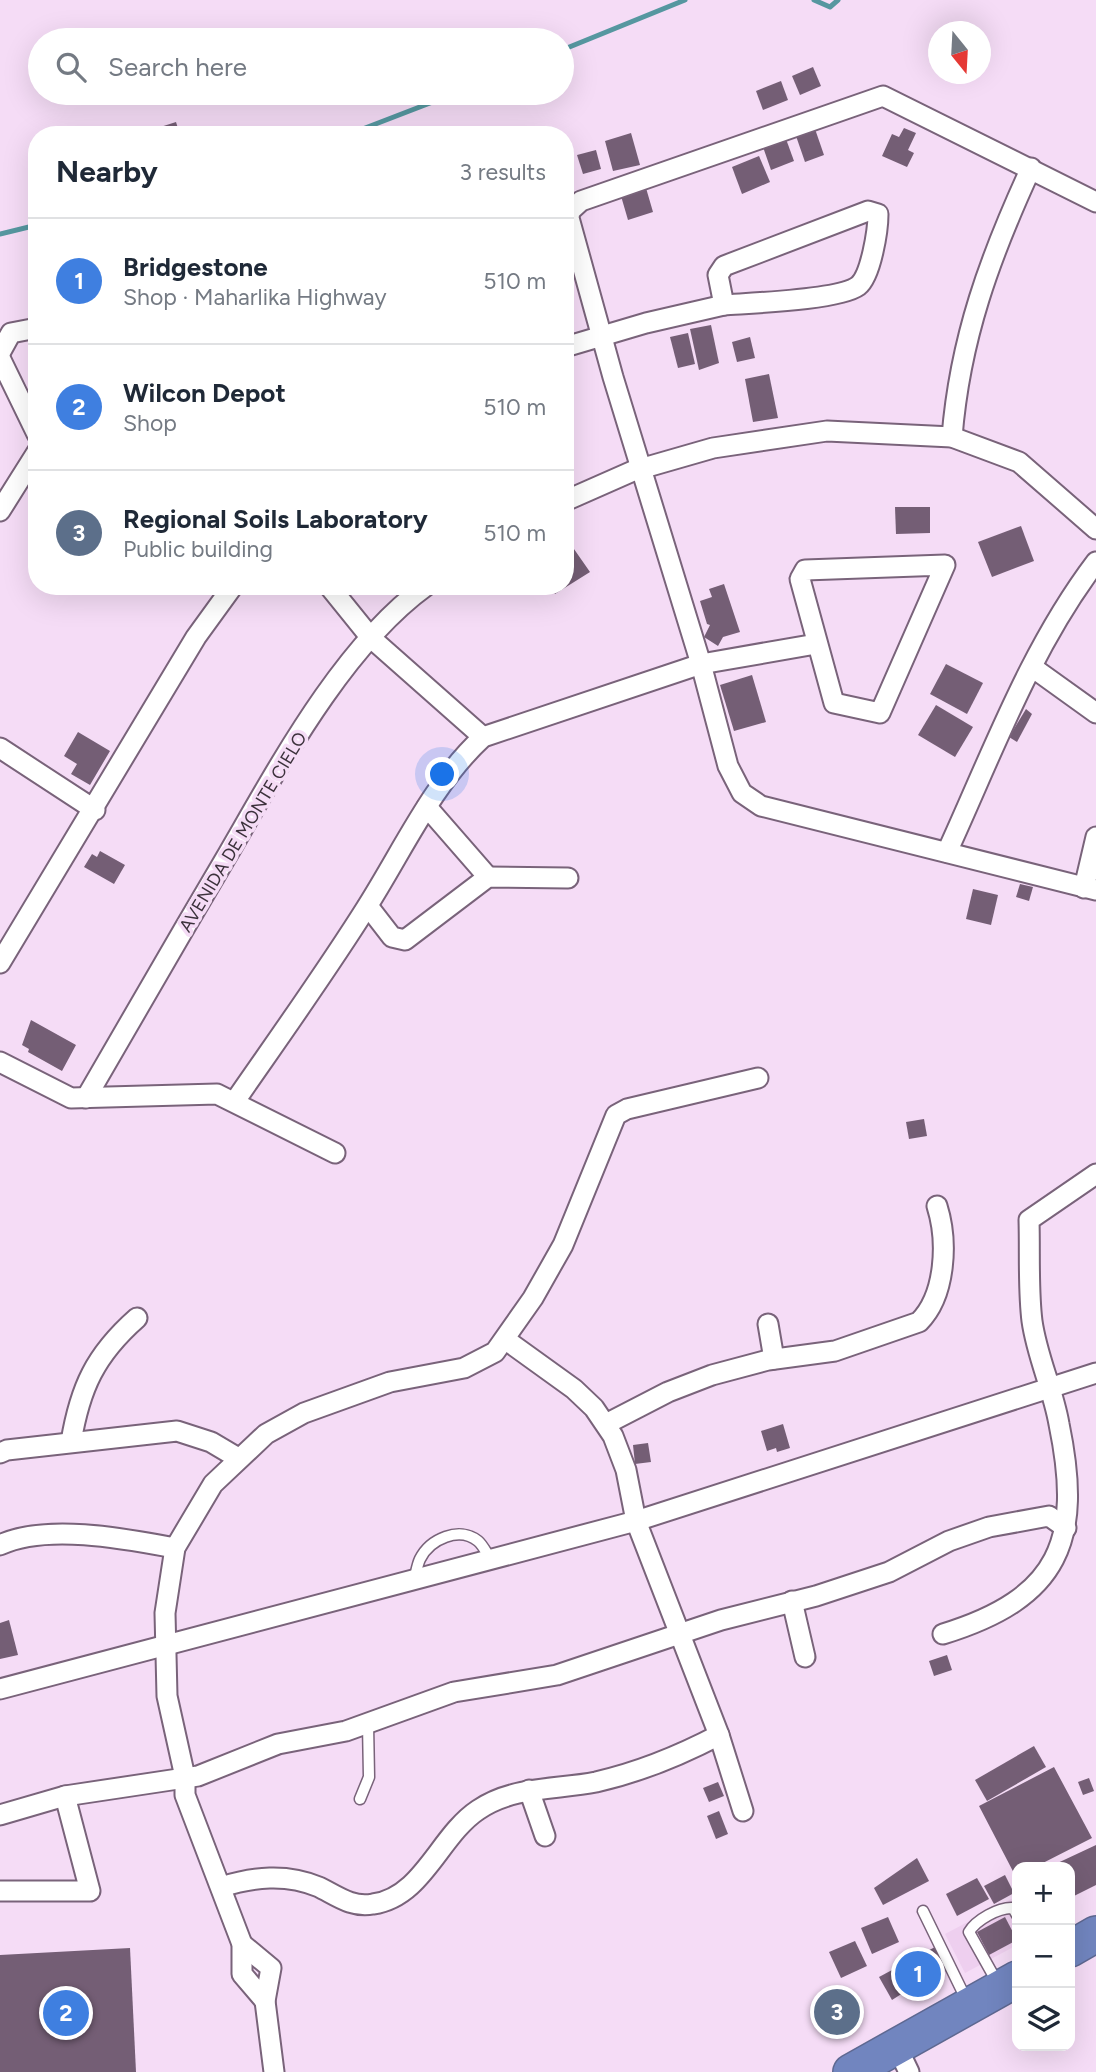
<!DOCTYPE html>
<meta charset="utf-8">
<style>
body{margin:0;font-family:Figtree,sans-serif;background:#f6f6f7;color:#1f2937}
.controls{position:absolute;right:21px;bottom:21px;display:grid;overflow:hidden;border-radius:14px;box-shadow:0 7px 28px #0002}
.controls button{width:63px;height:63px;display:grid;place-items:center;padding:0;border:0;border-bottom:2px solid #e0e1e3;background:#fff;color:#1f2937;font:35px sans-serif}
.compass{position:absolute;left:928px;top:21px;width:63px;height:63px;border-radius:50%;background:#fff;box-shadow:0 7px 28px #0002;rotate:162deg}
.you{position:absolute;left:443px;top:775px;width:24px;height:24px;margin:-18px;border:5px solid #fff;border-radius:50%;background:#1a73e8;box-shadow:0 0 0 10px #1a73e833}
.badge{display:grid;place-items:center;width:46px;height:46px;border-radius:50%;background:#3f6823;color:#fff;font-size:23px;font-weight:700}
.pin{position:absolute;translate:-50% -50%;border:4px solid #fff;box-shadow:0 2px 7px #0006}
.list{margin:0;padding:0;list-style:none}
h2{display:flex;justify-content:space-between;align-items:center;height:91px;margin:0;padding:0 28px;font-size:30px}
h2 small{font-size:23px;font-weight:400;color:#747a83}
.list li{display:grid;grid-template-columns:46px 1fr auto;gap:21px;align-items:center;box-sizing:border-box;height:126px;padding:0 28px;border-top:2px solid #e0e1e3}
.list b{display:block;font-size:26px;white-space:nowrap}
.list p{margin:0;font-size:23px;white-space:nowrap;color:#747a83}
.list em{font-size:23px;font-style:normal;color:#747a83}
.icon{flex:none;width:38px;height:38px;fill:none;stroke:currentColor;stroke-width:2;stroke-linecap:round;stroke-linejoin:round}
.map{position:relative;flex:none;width:1096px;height:2072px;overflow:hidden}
.search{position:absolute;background:#fff;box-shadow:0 7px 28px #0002;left:28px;top:28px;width:546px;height:77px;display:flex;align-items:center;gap:18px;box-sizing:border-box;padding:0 24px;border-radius:38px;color:#747a83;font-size:26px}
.panel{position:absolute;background:#fff;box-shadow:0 7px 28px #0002;left:28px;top:126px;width:546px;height:469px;border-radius:28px}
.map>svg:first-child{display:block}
.built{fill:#eecfef}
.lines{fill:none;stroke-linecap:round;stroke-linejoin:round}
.stream{stroke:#5697a0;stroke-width:5}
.building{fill:#745e75}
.lane-casing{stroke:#79637a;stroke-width:13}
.street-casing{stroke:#79637a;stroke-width:23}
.highway-casing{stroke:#5e6891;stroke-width:38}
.lane{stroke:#fff;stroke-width:10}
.street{stroke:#fff;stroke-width:19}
.highway{stroke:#7185bf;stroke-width:35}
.labels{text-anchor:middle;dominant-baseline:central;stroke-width:7;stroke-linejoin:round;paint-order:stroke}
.street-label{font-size:18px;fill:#3c323c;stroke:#f5dcf6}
</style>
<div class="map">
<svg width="1096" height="2072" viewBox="0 0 1096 2072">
<rect width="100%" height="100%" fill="#f5dcf6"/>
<path class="built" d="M 1017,1896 L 1017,1945 L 965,1973 L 945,1934 Z"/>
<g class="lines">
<g class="stream">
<path d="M 814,0 L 830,7 L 838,0"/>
<path d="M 562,50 L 685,0"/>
<path d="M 347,135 L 456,93"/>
<path d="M 0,234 L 37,225"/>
</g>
</g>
<g class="building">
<path d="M 813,67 L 821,86 L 800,95 L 792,76 Z"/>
<path d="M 781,81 L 788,100 L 763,110 L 756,91 Z"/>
<path d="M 176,122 L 180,135 L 153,135 L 151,130 Z"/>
<path d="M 904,128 L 916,133 L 908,150 L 914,153 L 907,167 L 882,156 L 892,134 L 899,137 Z"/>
<path d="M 815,129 L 824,155 L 805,162 L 796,136 Z"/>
<path d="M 631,133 L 640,165 L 613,171 L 605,141 Z"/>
<path d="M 786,139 L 794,161 L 771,170 L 763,147 Z"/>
<path d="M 596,150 L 601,169 L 583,174 L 577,155 Z"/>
<path d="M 759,156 L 770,182 L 742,194 L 732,167 Z"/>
<path d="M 646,188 L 653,212 L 628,220 L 621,196 Z"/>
<path d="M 711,325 L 719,363 L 699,370 L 690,329 Z"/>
<path d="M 688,333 L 695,364 L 678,368 L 670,337 Z"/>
<path d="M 750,337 L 755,358 L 737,362 L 732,342 Z"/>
<path d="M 769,374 L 778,418 L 753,422 L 745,379 Z"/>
<path d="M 895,507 L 930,507 L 930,533 L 896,534 Z"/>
<path d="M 1021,526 L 1034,561 L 992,577 L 978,542 Z"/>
<path d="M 567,539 L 590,572 L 555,594 L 550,586 L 565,586 Z"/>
<path d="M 724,584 L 740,632 L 723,637 L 718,646 L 704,637 L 710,625 L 707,624 L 700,601 L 712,597 L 709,589 Z"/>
<path d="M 946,664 L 983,683 L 967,714 L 930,694 Z"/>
<path d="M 752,675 L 766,722 L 734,731 L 720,685 Z"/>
<path d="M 936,705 L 973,727 L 955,757 L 918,735 Z"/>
<path d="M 1026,709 L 1032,714 L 1017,742 L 1009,737 Z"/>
<path d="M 78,732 L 110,751 L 90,785 L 71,774 L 77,764 L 64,756 Z"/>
<path d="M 100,851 L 125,865 L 114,884 L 84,867 L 92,854 L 97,857 Z"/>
<path d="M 1020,884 L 1033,887 L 1029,901 L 1016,897 Z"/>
<path d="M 973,889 L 998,895 L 991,925 L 966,919 Z"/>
<path d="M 31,1020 L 76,1045 L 62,1071 L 28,1052 L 29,1049 L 22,1045 Z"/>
<path d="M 924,1119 L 927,1136 L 909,1139 L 906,1122 Z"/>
<path d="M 783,1424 L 790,1448 L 777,1452 L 776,1448 L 767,1451 L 761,1431 Z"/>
<path d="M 648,1443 L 651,1462 L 635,1464 L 633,1445 Z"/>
<path d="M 9,1620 L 18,1655 L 0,1659 L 0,1623 Z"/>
<path d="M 947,1655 L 952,1670 L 934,1676 L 929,1661 Z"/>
<path d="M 1034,1746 L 1046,1767 L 987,1801 L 975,1780 Z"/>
<path d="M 1054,1767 L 1092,1838 L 1035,1867 L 1017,1867 L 1017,1879 L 979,1806 Z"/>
<path d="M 1089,1778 L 1094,1791 L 1083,1795 L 1078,1782 Z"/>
<path d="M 718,1782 L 724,1796 L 709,1802 L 703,1788 Z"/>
<path d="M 719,1811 L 728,1834 L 716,1839 L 707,1816 Z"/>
<path d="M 1096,1845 L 1096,1885 L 1070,1898 L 1070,1867 L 1049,1867 Z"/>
<path d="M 917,1858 L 929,1881 L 883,1905 L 874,1888 Z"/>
<path d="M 1005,1875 L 1014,1893 L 994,1904 L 984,1886 Z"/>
<path d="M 977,1878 L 989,1899 L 957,1916 L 946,1894 Z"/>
<path d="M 888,1917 L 899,1942 L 872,1954 L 861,1928 Z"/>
<path d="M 1005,1917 L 1017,1940 L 989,1955 L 977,1932 Z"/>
<path d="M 855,1941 L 867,1966 L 841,1978 L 829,1952 Z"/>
<path d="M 935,1947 L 945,1966 L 892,2000 L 879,1977 Z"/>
<path d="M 130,1948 L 136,2072 L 0,2072 L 0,1955 Z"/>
<path d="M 840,1990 L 854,2026 L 842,2030 L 838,2022 L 828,2026 L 818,1999 Z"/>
</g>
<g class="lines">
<g class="lane-casing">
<g id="lane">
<path d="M 414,1581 C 416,1574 417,1565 420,1559 C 430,1539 459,1526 478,1541 C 483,1545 487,1554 491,1560"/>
<path d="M 360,1799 L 369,1777 L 368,1724"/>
<path d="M 923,1911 L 966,1999"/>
<path d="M 997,1982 L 969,1932 C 976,1920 999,1907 1013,1908 L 1017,1915"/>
</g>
</g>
<g class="street-casing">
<g id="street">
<path d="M 1096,202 L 883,96 L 581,201 L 570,211 L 569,218 L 613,377 L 701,664 L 728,766 L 742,793 L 761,806 L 1096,890"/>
<path d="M 868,211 L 878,214 C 878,230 871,276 858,286 C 839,300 750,303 724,305 L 718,275 L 724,266 Z"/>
<path d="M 565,347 L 646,323 L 724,305"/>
<path d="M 0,353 L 11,333 L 37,328"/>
<path d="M 0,358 L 37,434"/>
<path d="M 952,437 C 960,338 990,257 1031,168"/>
<path d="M 565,501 L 633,471 L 713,448 L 827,431 L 952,437 L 1019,462 L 1096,529"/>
<path d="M 0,511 L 37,452"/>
<path d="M 945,565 L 880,713 L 834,703 L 800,579 L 805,570 Z"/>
<path d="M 329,586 L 371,638 L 483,737"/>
<path d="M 1032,667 L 1096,713"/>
<path d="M 0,748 L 95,810"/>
<path d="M 427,807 L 488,877"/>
<path d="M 947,852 C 992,754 1030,649 1096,562"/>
<path d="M 1084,888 L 1096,837"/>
<path d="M 368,906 L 392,937 L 405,940 L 488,877 L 568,878"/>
<path d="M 0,963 L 196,637 L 233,586"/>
<path d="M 0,1062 L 71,1098 L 217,1094 L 335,1153"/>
<path d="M 86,1098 C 133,1017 180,935 228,854 C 279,766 343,646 426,586"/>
<path d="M 235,1101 C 280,1036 326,972 368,905 C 404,848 433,783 483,737 L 701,664 L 816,644"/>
<path d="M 768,1324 L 774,1359"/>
<path d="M 506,1340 L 574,1389 L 594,1408 L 613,1436 L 626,1470 L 636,1521 L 719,1735 L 743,1811"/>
<path d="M 606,1424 L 668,1392 L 712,1375 L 768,1360 L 835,1351 L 919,1322 C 946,1295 948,1241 937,1206"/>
<path d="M 71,1442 C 80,1388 95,1355 137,1318"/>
<path d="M 0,1453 L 7,1450 L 177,1431 L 211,1442 L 238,1458"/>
<path d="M 0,1545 C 46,1523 127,1539 175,1548"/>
<path d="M 792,1601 L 805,1657"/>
<path d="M 943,1634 C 1060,1598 1083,1540 1059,1424 C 1053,1389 1037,1357 1032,1321 C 1028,1289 1030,1253 1029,1220 L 1096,1174"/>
<path d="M 0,1689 L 636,1521 L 1096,1373"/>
<path d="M 529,1790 L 545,1836"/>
<path d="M 0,1815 L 65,1796"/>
<path d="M 221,1887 C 253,1877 286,1873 319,1887 C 337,1896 352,1908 373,1904 C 423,1897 439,1836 478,1810 C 513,1786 556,1790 596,1782 C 640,1772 679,1756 719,1735"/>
<path d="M 0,1891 L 90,1891 L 65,1796 L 198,1776 L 278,1744 L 346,1731 L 454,1692 L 557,1675 L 721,1620 L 816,1596 L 889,1572 L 949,1541 L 989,1527 L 1049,1516 L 1066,1528"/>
<path d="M 242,1944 L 271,1968 L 265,2001 L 274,2072"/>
<path d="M 265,2001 L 242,1974 L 242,1944 L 185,1795 L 185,1777 L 167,1696 L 165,1613 L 175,1548 L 213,1484 L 266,1434 L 304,1413 L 390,1382 L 464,1368 L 495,1352 L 533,1298 L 563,1245 L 616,1115 L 627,1109 L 758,1078"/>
<path d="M 897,2047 L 909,2072"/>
</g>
</g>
<g class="highway-casing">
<g id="highway">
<path d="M 1070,1949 L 1096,1934"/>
<path d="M 851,2072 L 1017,1979"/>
</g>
</g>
<use href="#lane" class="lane"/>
<use href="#street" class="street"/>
<use href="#highway" class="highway"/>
</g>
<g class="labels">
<g class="street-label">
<text transform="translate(243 832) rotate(-59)">AVENIDA DE MONTE CIELO</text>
</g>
</g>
</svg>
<div class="controls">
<button>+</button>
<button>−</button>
<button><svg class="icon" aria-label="layers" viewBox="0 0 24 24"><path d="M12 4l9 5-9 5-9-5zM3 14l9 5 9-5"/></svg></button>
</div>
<svg class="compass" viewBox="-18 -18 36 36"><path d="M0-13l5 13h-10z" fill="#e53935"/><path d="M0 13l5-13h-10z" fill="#747a83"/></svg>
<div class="you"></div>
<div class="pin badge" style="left:918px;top:1974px;background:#3f7fe0">1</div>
<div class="pin badge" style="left:66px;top:2013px;background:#3f7fe0">2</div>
<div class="pin badge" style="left:837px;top:2012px;background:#5c6f8a">3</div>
<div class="search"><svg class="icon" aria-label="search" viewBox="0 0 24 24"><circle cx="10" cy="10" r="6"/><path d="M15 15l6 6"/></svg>Search here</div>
<section class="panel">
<h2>Nearby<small>3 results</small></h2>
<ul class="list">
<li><span class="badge" style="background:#3f7fe0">1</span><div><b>Bridgestone</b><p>Shop · Maharlika Highway</p></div><em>510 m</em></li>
<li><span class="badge" style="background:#3f7fe0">2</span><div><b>Wilcon Depot</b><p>Shop</p></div><em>510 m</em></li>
<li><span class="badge" style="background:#5c6f8a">3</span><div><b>Regional Soils Laboratory</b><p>Public building</p></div><em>510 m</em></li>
</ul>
</section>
</div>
